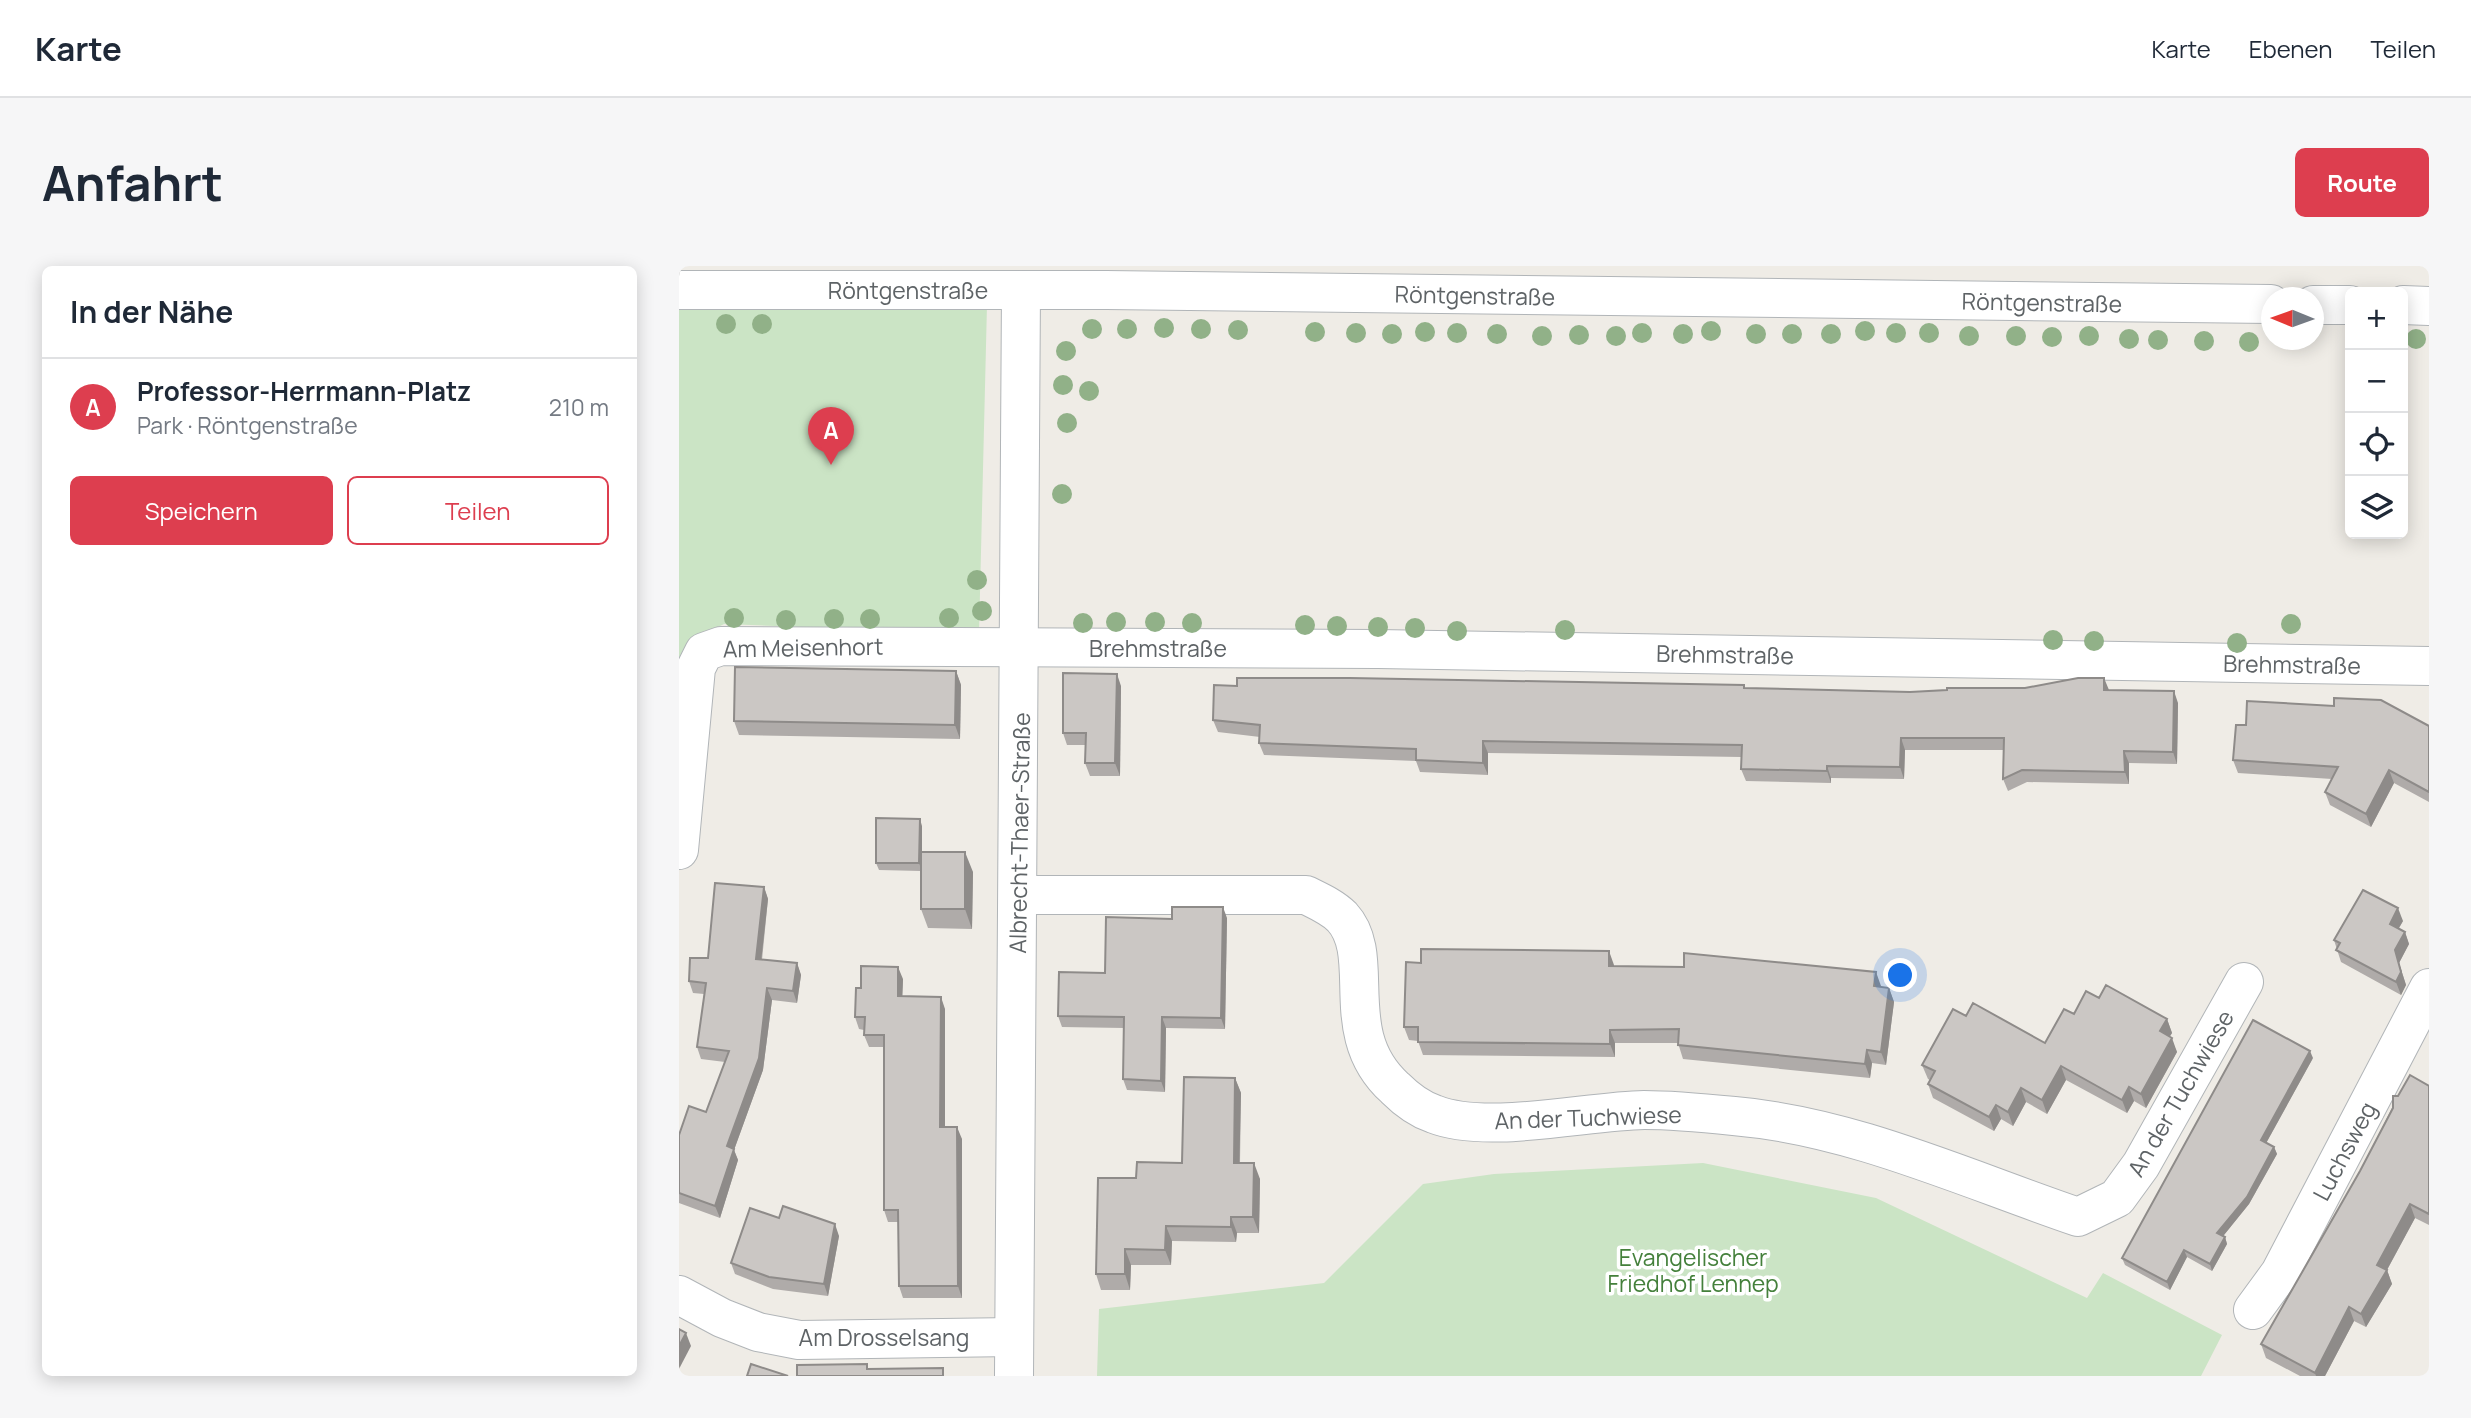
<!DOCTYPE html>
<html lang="de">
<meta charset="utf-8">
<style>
body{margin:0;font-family:Manrope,sans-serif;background:#f6f6f7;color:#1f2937}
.controls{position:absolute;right:21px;top:21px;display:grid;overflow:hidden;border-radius:10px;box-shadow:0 4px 18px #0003}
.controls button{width:63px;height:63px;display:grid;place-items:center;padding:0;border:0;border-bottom:2px solid #e0e1e3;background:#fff;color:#1f2937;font:35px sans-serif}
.compass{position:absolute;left:1582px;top:21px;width:63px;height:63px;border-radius:50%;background:#fff;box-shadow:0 4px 18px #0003;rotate:271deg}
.you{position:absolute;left:1222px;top:710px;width:24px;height:24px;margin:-18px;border:5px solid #fff;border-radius:50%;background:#1a73e8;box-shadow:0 0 0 10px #1a73e833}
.badge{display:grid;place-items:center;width:46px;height:46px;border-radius:50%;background:#dd3e4f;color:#fff;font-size:23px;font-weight:700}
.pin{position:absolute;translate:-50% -58px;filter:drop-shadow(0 2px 4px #0008)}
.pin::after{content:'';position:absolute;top:37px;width:24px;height:21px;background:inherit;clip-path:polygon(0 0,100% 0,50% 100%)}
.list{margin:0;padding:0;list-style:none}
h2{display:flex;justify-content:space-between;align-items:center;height:91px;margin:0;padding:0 28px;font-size:30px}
h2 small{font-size:23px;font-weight:400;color:#747a83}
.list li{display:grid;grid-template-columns:46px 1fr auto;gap:21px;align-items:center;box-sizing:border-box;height:98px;padding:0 28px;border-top:2px solid #e0e1e3}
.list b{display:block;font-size:26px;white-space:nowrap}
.list p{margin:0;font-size:23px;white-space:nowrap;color:#747a83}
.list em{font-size:23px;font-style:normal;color:#747a83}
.actions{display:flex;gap:14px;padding:21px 28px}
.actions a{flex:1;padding:16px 0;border:2px solid #dd3e4f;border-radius:10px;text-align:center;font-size:24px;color:#dd3e4f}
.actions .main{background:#dd3e4f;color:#fff}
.icon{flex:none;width:38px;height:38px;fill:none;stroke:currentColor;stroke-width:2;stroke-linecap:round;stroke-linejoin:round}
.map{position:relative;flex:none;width:1750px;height:1110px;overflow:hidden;border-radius:10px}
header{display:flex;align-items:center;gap:42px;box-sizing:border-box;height:98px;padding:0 35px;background:#fff;border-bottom:2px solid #e0e1e3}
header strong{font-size:33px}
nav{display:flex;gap:38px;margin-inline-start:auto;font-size:24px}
.intro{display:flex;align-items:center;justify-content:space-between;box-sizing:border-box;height:168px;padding:0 42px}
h1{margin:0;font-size:49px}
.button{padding:18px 32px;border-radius:10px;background:#dd3e4f;color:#fff;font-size:24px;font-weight:700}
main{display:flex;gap:42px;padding:0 42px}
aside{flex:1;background:#fff;border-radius:10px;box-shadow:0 4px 18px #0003}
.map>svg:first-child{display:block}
.green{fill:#cbe4c5}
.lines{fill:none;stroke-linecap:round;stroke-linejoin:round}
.minor-casing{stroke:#b1b5b8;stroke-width:40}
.minor{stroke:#fff;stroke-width:38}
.tree{fill:#91b188}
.wall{fill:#afaba9}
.shaded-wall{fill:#8e8b89}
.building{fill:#cbc7c4;stroke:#8e8b89;stroke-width:2}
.labels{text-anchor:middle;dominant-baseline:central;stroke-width:7;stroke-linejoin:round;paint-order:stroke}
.street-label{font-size:23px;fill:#5e6366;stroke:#fff}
.park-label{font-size:23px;fill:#44803b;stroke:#fff}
</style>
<header>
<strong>Karte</strong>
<nav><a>Karte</a><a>Ebenen</a><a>Teilen</a></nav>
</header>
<div class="intro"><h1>Anfahrt</h1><a class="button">Route</a></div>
<main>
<aside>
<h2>In der Nähe<small></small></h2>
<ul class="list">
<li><span class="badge">A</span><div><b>Professor-Herrmann-Platz</b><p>Park · Röntgenstraße</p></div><em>210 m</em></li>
</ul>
<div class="actions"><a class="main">Speichern</a><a>Teilen</a></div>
</aside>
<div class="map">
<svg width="1750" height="1110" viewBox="0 0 1750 1110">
<rect width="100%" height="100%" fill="#efece6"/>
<g class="green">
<path d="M 308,39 L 300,368 L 45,358 L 17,372 L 0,431 L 0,40 Z"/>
<path d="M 1024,897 L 1197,932 L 1408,1032 L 1424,1007 L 1543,1069 L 1522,1110 L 418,1110 L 420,1043 L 645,1017 L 744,918 L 815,908 Z"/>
</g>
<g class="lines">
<g class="minor-casing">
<g id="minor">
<path d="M 0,24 L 427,24 L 1592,38"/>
<path d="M 1634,39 L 1671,39"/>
<path d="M 1724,39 L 1750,40"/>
<path d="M 0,584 L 17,402 L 25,386 L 42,380 L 699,383 L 1750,400"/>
<path d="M 339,629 L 627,629 C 639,635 653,641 663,651 C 700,691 655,767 716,822 C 727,833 740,843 755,848 C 808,869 907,845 965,844 C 995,844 1025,847 1055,850 C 1173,860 1287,913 1399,951 L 1438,932 L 1462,899 L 1565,716"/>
<path d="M 0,1029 L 43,1052 L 79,1066 L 120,1074 L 335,1071"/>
<path d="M 1574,1044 L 1601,1007 L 1750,722"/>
<path d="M 335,1110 L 342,24"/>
</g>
</g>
<use href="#minor" class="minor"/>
</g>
<g class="tree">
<circle cx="47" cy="58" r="10"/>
<circle cx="83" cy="58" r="10"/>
<circle cx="485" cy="62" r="10"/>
<circle cx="413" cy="63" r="10"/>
<circle cx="448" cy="63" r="10"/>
<circle cx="522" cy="63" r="10"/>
<circle cx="559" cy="64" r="10"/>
<circle cx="1032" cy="65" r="10"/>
<circle cx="1186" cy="65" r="10"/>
<circle cx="636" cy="66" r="10"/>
<circle cx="746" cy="66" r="10"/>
<circle cx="677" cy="67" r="10"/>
<circle cx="778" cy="67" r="10"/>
<circle cx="963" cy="67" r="10"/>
<circle cx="1217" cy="67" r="10"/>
<circle cx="1250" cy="67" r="10"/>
<circle cx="713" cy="68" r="10"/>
<circle cx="818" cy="68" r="10"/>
<circle cx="1004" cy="68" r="10"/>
<circle cx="1077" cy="68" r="10"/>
<circle cx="1113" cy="68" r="10"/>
<circle cx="1152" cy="68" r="10"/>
<circle cx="900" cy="69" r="10"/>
<circle cx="863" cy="70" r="10"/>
<circle cx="937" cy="70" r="10"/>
<circle cx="1290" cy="70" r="10"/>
<circle cx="1337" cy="70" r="10"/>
<circle cx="1410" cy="70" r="10"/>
<circle cx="1373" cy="71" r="10"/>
<circle cx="1450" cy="73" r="10"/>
<circle cx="1737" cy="73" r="10"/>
<circle cx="1479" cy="74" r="10"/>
<circle cx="1525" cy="75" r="10"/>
<circle cx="1570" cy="76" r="10"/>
<circle cx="387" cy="85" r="10"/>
<circle cx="384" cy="119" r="10"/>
<circle cx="410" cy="125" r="10"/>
<circle cx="388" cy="157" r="10"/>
<circle cx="383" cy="228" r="10"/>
<circle cx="298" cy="314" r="10"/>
<circle cx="303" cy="345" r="10"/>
<circle cx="55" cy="352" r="10"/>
<circle cx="270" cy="352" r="10"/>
<circle cx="155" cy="353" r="10"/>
<circle cx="191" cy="353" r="10"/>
<circle cx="107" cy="354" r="10"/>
<circle cx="437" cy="356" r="10"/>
<circle cx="476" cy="356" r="10"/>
<circle cx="404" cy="357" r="10"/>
<circle cx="513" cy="357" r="10"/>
<circle cx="1612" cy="358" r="10"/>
<circle cx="626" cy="359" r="10"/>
<circle cx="658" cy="360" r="10"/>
<circle cx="699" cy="361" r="10"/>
<circle cx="736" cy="362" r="10"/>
<circle cx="886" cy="364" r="10"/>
<circle cx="778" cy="365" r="10"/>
<circle cx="1374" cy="374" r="10"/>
<circle cx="1415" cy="375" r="10"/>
<circle cx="1558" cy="377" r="10"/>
</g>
<g class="wall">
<path d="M 277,405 L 282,419 L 281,473 L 60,469 L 55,455 Z"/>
<path d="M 442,420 L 441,510 L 411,510 L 406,497 L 406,479 L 388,479 L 384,467 Z"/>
<path d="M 558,420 L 1066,422 L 1231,426 L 1430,424 L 1499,437 L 1498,498 L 1450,497 L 1450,518 L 1348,516 L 1329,525 L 1324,513 L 1325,484 L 1226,484 L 1225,513 L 1152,512 L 1152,517 L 1067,515 L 1062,503 L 1062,491 L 809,487 L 809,509 L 741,506 L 737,495 L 585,489 L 580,477 L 581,471 L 539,466 L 534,454 Z"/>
<path d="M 1750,460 L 1750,536 L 1715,517 L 1692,561 L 1651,539 L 1646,526 L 1653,513 L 1559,507 L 1554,494 Z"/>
<path d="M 243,560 L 243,586 L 294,606 L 293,663 L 249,662 L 242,643 L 242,605 L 200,604 L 197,597 Z"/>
<path d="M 85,621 L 89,633 L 83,694 L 118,697 L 122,709 L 118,737 L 93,734 L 84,804 L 55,884 L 59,894 L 41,952 L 0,937 L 0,869 L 27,846 L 46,796 L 22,793 L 18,781 L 25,728 L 14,727 L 10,715 L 29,692 Z"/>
<path d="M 548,652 L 546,763 L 487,762 L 486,826 L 448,824 L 444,813 L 445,762 L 383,761 L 379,750 L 426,707 L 493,653 Z"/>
<path d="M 1724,655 L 1720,662 L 1726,666 L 1730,678 L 1720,697 L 1727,719 L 1722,729 L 1662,696 L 1655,674 Z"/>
<path d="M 935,700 L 1202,720 L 1201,721 L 1210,722 L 1215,736 L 1207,799 L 1193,797 L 1191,812 L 1004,793 L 999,777 L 936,777 L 936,791 L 744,789 L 739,775 L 730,774 L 725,761 Z"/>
<path d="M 224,713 L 223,730 L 266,743 L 266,861 L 283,873 L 283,1032 L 224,1032 L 220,1020 L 220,956 L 209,956 L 205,944 L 205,781 L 190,781 L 185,769 L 185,764 L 180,763 L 176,751 L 182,722 Z"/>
<path d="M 1395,748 L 1488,753 L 1493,767 L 1490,770 L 1498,786 L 1467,842 L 1455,835 L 1448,847 L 1387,814 L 1368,848 L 1347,836 L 1334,860 L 1322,853 L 1315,865 L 1254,832 L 1249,818 L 1251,814 L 1249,813 L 1243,799 L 1287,750 L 1366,777 Z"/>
<path d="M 1634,792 L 1587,877 L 1595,881 L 1598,888 L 1570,938 L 1544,970 L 1546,971 L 1548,978 L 1533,1005 L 1508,991 L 1491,1024 L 1446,999 L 1443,992 Z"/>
<path d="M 556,812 L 562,827 L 561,897 L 581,913 L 580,967 L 558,967 L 557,976 L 493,975 L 492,999 L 452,999 L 451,1024 L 422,1024 L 417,1008 L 457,912 L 503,897 Z"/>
<path d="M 1750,820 L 1750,959 L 1736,952 L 1708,1004 L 1713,1018 L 1687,1061 L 1675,1055 L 1646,1110 L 1621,1110 L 1587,1092 L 1582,1078 L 1681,905 L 1719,830 Z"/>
<path d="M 100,952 L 160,970 L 149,1030 L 94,1023 L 56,1008 L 52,997 Z"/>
</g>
<g class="shaded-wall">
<path d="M 277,405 L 282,419 L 281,473 L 276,459 Z"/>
<path d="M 438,408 L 442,420 L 441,510 L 436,497 Z"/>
<path d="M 1425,412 L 1430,424 L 1425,424 Z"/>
<path d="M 1495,425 L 1499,437 L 1498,498 L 1494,486 Z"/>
<path d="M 1222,472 L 1226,484 L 1225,513 L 1221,501 Z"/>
<path d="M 804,475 L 809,487 L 809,509 L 804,497 Z"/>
<path d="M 1445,485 L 1450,497 L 1450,518 L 1446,506 Z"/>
<path d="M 1148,500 L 1152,512 L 1152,517 L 1148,505 Z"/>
<path d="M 1710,504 L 1715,517 L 1692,561 L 1687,548 Z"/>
<path d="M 241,553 L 243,560 L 243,605 L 240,597 Z"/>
<path d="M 286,586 L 294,606 L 293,663 L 286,643 Z"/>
<path d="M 85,621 L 89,633 L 81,705 L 77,693 Z"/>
<path d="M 544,641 L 548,652 L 546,763 L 542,752 Z"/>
<path d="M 1719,642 L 1724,655 L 1715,670 L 1711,658 Z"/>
<path d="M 1726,666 L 1730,678 L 1720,697 L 1727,719 L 1722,729 L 1717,716 L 1716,684 Z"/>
<path d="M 930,685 L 935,699 L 935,713 L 930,700 Z"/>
<path d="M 118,697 L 122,709 L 118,737 L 114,725 Z"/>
<path d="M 219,701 L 224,713 L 223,742 L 219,730 Z"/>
<path d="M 1197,706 L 1202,720 L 1200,734 L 1195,720 Z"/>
<path d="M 88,722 L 93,734 L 84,804 L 55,884 L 59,894 L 41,952 L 36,940 L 48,880 Z"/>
<path d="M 1210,722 L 1215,736 L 1207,799 L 1202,786 Z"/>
<path d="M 262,731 L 266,743 L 266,873 L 261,861 Z"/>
<path d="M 483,751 L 487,762 L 486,826 L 482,815 Z"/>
<path d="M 1488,753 L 1493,767 L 1486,779 L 1481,765 Z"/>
<path d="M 931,764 L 936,777 L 936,791 L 931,778 Z"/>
<path d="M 1493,772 L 1498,786 L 1467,842 L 1462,828 Z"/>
<path d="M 1188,784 L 1193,797 L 1191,812 L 1186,798 Z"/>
<path d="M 1631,785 L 1634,792 L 1585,881 L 1582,874 Z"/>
<path d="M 1382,800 L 1387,814 L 1368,848 L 1363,834 Z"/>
<path d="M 556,812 L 562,827 L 560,913 L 555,897 Z"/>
<path d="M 1450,821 L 1455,835 L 1448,847 L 1443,834 Z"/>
<path d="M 1342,822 L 1347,836 L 1334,860 L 1329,846 Z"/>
<path d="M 1317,839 L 1322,853 L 1315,865 L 1310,851 Z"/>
<path d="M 278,861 L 283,873 L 283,1032 L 279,1020 Z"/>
<path d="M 1595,881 L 1598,888 L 1570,938 L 1541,974 L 1538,967 Z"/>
<path d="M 575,897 L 581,913 L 580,967 L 574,951 Z"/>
<path d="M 1731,938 L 1736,952 L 1703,1013 L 1698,999 Z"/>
<path d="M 552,951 L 558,967 L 557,976 L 552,961 Z"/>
<path d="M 156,958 L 160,970 L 149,1030 L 145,1018 Z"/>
<path d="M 487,960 L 493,975 L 492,999 L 486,984 Z"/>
<path d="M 1546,971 L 1548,978 L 1533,1005 L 1531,998 Z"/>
<path d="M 446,983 L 452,999 L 451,1024 L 446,1008 Z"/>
<path d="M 1505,984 L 1508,991 L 1491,1024 L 1488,1016 Z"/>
<path d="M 1708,1004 L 1713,1018 L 1687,1061 L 1682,1048 Z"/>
<path d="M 1670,1041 L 1675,1055 L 1646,1110 L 1637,1110 L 1636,1107 Z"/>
<path d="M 7,1067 L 12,1080 L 0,1103 L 0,1080 Z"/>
</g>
<g class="building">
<path d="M 56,401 L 277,405 L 276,459 L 55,455 Z"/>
<path d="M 384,407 L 438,408 L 436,497 L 406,497 L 407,467 L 384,467 Z"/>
<path d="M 558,412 L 671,412 L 1065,419 L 1065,422 L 1231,426 L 1268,424 L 1268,422 L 1346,422 L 1399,412 L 1425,412 L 1425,424 L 1495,425 L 1494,486 L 1445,485 L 1446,506 L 1343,504 L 1324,513 L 1325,472 L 1222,472 L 1221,501 L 1148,500 L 1148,505 L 1062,503 L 1063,479 L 804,475 L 804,497 L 737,494 L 737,483 L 580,477 L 581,459 L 534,454 L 535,419 L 558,420 Z"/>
<path d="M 1655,432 L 1702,434 L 1750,460 L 1750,526 L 1710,504 L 1687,548 L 1646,526 L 1659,501 L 1554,494 L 1557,459 L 1567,459 L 1568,435 L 1655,440 Z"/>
<path d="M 197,552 L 241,553 L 240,597 L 197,597 Z"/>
<rect x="242" y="586" width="44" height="57"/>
<path d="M 36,617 L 85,621 L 77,693 L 118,697 L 114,725 L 88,722 L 80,792 L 48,880 L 55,883 L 36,940 L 0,927 L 0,869 L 10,840 L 27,846 L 50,785 L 18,781 L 27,717 L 10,715 L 11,692 L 29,692 Z"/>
<path d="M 1684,624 L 1719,642 L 1711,658 L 1726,666 L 1716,684 L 1722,706 L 1717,716 L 1657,684 L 1661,677 L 1655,674 Z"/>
<path d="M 493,641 L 544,641 L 542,752 L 483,751 L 482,815 L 444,813 L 445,751 L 379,750 L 380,706 L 426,707 L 427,651 L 493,653 Z"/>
<path d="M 742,683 L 930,685 L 930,700 L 1005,701 L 1005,687 L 1197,706 L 1195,720 L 1210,722 L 1202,786 L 1188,784 L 1186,798 L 999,779 L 1000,763 L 931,764 L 931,778 L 739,776 L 739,761 L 725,761 L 727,696 L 742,697 Z"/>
<path d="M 182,700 L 219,701 L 219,730 L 262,731 L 261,861 L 278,861 L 279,1020 L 220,1020 L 219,944 L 205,944 L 205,769 L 185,769 L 186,751 L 176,751 L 177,722 L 182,722 Z"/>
<path d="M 1427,719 L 1488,753 L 1481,765 L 1493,772 L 1462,828 L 1450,821 L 1443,834 L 1382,800 L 1363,834 L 1342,822 L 1329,846 L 1317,839 L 1310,851 L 1249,818 L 1256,805 L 1243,799 L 1274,743 L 1287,750 L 1294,737 L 1366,777 L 1385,743 L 1395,748 L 1407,725 L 1420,732 Z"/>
<path d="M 1574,754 L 1631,785 L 1582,874 L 1595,881 L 1568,931 L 1538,967 L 1546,971 L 1531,998 L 1505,984 L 1488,1016 L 1443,992 Z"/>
<path d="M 1731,809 L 1750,820 L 1750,948 L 1731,938 L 1698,999 L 1708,1004 L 1682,1048 L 1670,1041 L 1636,1107 L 1582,1078 L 1681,905 L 1714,842 L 1714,830 L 1719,830 Z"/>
<path d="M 505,811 L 556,812 L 555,897 L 575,897 L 574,951 L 552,951 L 552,961 L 487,960 L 486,984 L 446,983 L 446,1008 L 417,1008 L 419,912 L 457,912 L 458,896 L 503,897 Z"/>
<path d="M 104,940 L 156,958 L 145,1018 L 90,1011 L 52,997 L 71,942 L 100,952 Z"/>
<path d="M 0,1063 L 7,1067 L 0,1080 Z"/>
<path d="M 72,1098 L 109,1110 L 68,1110 Z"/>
<path d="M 188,1098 L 188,1103 L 264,1102 L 264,1110 L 118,1110 L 118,1099 Z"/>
</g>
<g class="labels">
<g class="street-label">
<text x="229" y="24">Röntgenstraße</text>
<text transform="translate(796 29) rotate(1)">Röntgenstraße</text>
<text transform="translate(1363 36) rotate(1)">Röntgenstraße</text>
<text transform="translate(124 381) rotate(-1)">Am Meisenhort</text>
<text x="479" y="382">Brehmstraße</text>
<text transform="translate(1046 388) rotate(1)">Brehmstraße</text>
<text transform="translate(1613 398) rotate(1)">Brehmstraße</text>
<text transform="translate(340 567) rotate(-89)">Albrecht-Thaer-Straße</text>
<text transform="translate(1501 827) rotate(-60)">An der Tuchwiese</text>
<text transform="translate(909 851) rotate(-2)">An der Tuchwiese</text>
<text transform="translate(1665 885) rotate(-62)">Luchsweg</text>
<text x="205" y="1071">Am Drosselsang</text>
</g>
<g class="park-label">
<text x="1014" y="991">Evangelischer<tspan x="1014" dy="26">Friedhof Lennep</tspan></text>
</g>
</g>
</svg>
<div class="controls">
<button>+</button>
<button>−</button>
<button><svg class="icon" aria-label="locate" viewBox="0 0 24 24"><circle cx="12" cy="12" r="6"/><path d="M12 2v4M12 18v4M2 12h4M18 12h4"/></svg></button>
<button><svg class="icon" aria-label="layers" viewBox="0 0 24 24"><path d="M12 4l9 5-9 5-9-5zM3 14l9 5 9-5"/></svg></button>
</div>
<svg class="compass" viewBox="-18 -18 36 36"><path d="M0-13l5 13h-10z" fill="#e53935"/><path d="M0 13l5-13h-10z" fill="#747a83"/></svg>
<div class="you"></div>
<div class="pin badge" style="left:152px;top:199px">A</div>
</div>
</main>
